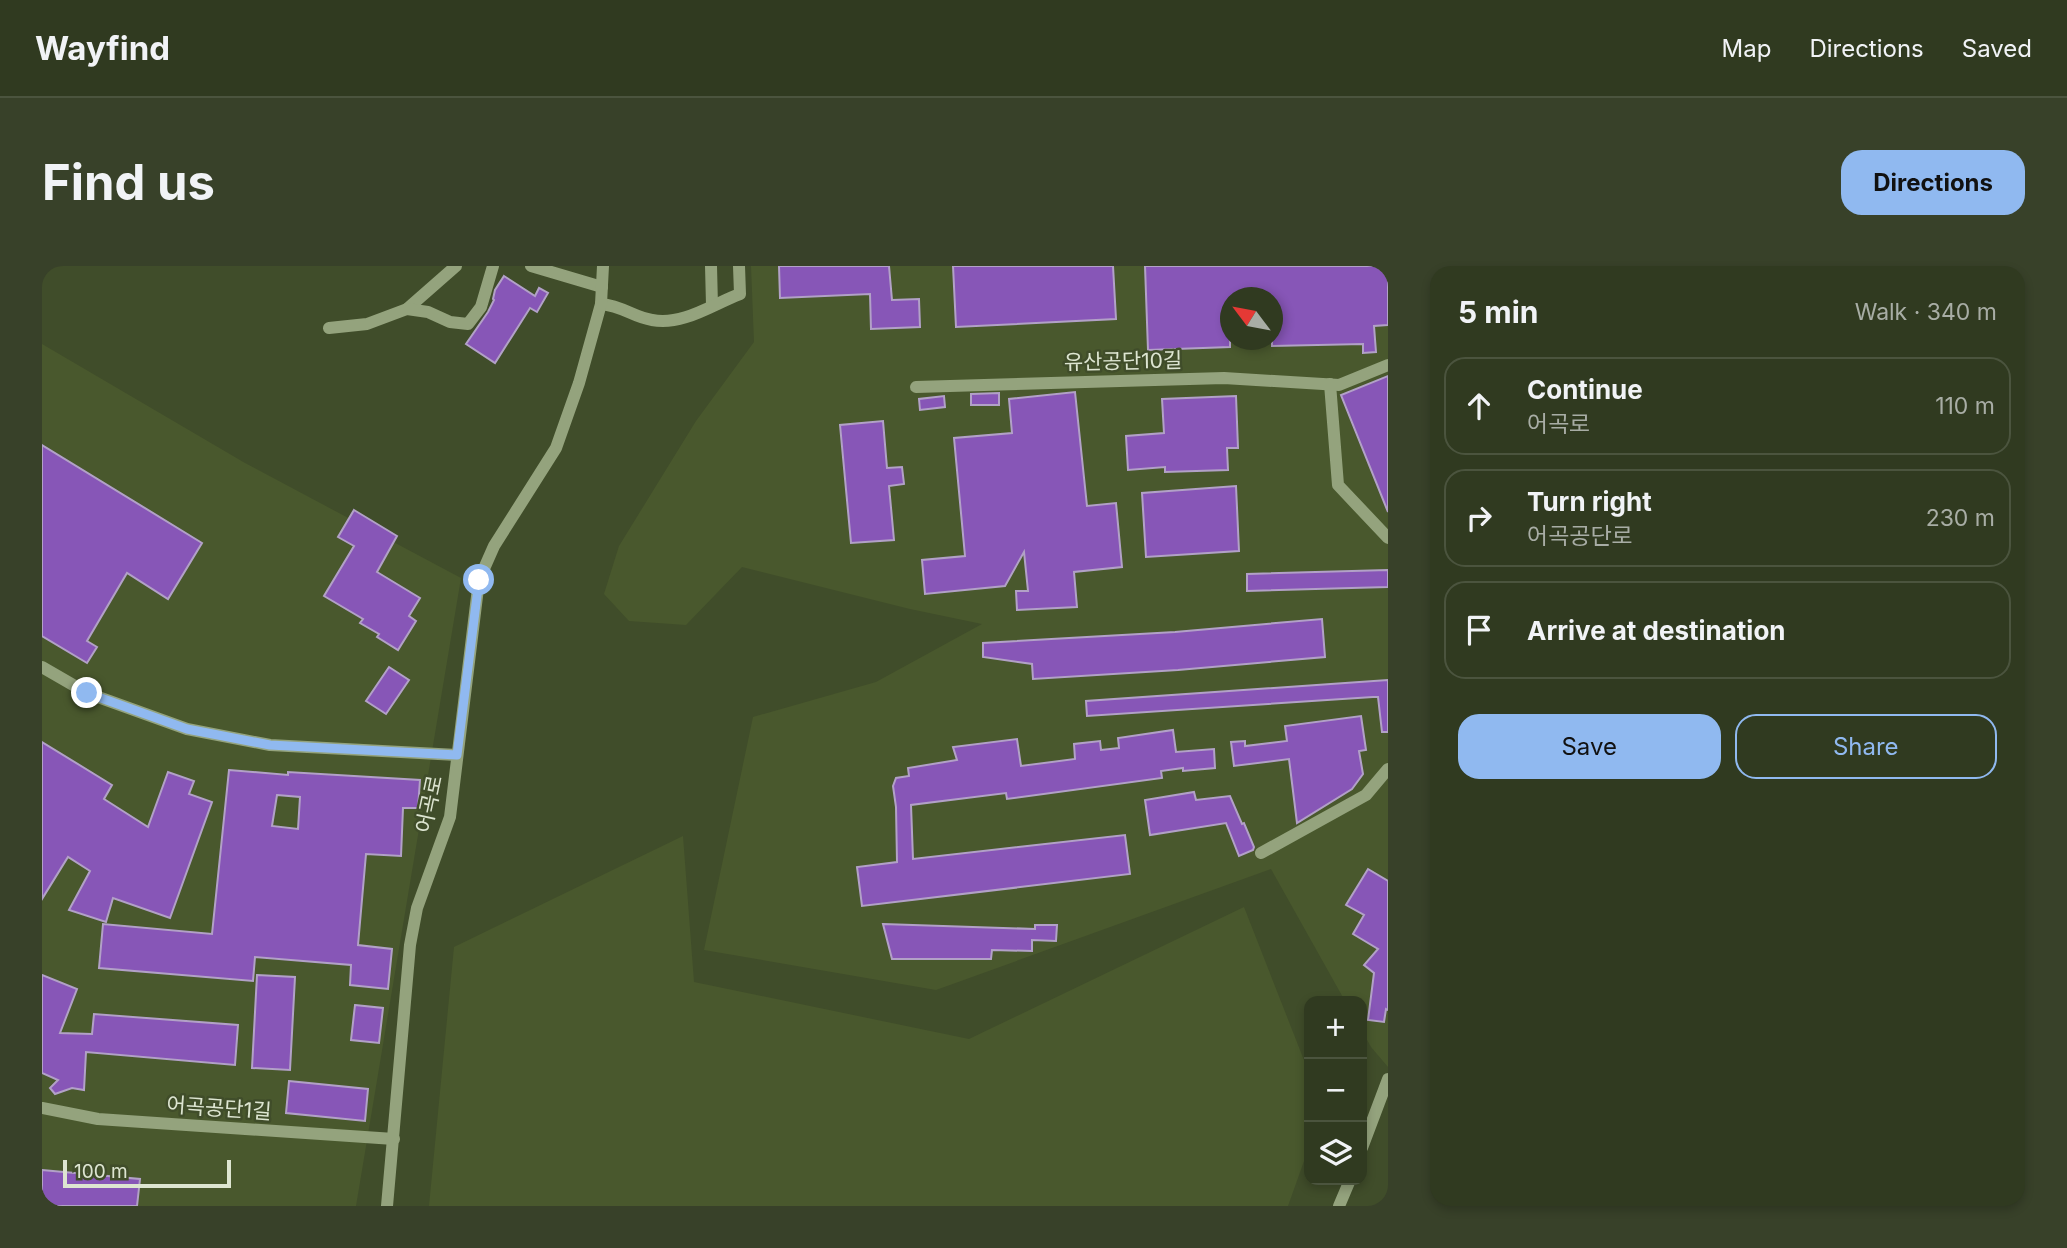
<!DOCTYPE html>
<meta charset="utf-8">
<style>
body{margin:0;font-family:Inter,"Noto Sans KR",sans-serif;background:#384129;color:#f1f3f6}
.controls{position:absolute;right:21px;bottom:21px;display:grid;overflow:hidden;border-radius:14px;box-shadow:0 4px 10px #0003}
.controls button{width:63px;height:63px;display:grid;place-items:center;padding:0;border:0;border-bottom:2px solid #4b543e;background:#303a20;color:#f1f3f6;font:35px sans-serif}
.compass{position:absolute;left:1178px;top:21px;width:63px;height:63px;border-radius:50%;background:#303a20;box-shadow:0 4px 10px #0003;rotate:302deg}
.scale{position:absolute;left:21px;bottom:18px;width:168px;box-sizing:border-box;padding-left:7px;border:4px solid #dde5d1;border-top:0;font-size:19px;line-height:24px;white-space:nowrap;color:#dde5d1;-webkit-text-stroke:5px #404d2a;paint-order:stroke}
.stop{position:absolute;width:21px;height:21px;margin:-16px;border:5px solid #90b9f0;border-radius:50%;background:#fff}
.stop.end{background:#90b9f0;border-color:#fff;box-shadow:0 2px 7px #0008}
.list{margin:0;padding:0;list-style:none}
h2{display:flex;justify-content:space-between;align-items:center;height:91px;margin:0;padding:0 28px;font-size:30px}
h2 small{font-size:23px;font-weight:400;color:#a8ada5}
.list li{display:grid;grid-template-columns:46px 1fr auto;gap:21px;align-items:center;box-sizing:border-box;height:98px;margin:0 14px 14px;padding:0 14px;border:2px solid #4b543e;border-radius:21px}
.list b{display:block;font-size:26px;white-space:nowrap}
.list p{margin:0;font-size:23px;white-space:nowrap;color:#a8ada5}
.list em{font-size:23px;font-style:normal;color:#a8ada5}
.actions{display:flex;gap:14px;padding:21px 28px}
.actions a{flex:1;padding:16px 0;border:2px solid #90b9f0;border-radius:21px;text-align:center;font-size:24px;color:#90b9f0}
.actions .main{background:#90b9f0;color:#111}
.icon{flex:none;width:38px;height:38px;fill:none;stroke:currentColor;stroke-width:2;stroke-linecap:round;stroke-linejoin:round}
.map{position:relative;flex:none;width:1346px;height:940px;overflow:hidden;border-radius:21px}
header{display:flex;align-items:center;gap:42px;box-sizing:border-box;height:98px;padding:0 35px;background:#303a20;border-bottom:2px solid #4b543e}
header strong{font-size:33px}
nav{display:flex;gap:38px;margin-inline-start:auto;font-size:24px}
.intro{display:flex;align-items:center;justify-content:space-between;box-sizing:border-box;height:168px;padding:0 42px}
h1{margin:0;font-size:49px}
.button{padding:18px 32px;border-radius:21px;background:#90b9f0;color:#111;font-size:24px;font-weight:700}
main{display:flex;gap:42px;padding:0 42px}
aside{flex:1;background:#303a20;border-radius:21px;box-shadow:0 4px 10px #0003}
.map>svg:first-child{display:block}
.built{fill:#49582d;fill-rule:evenodd}
.building{fill:#8756b7;stroke:#b2a1c7;stroke-width:2;fill-rule:evenodd}
.lines{fill:none;stroke-linecap:round;stroke-linejoin:round}
.minor{stroke:#94a37d;stroke-width:12}
.route{stroke:#90b9f0;stroke-width:9}
.labels{text-anchor:middle;dominant-baseline:central;stroke-width:5;stroke-linejoin:round;paint-order:stroke}
.street-label{font-size:21px;fill:#dde5d1;stroke:#404d2a}
</style>
<header>
<strong>Wayfind</strong>
<nav><a>Map</a><a>Directions</a><a>Saved</a></nav>
</header>
<div class="intro"><h1>Find us</h1><a class="button">Directions</a></div>
<main>
<div class="map">
<svg width="1346" height="940" viewBox="0 0 1346 940">
<rect width="100%" height="100%" fill="#404d2a"/>
<g class="built">
<path d="M 709,0 L 1346,0 L 1346,801 L 1329,781 L 1320,765 L 1320,735 L 1303,735 L 1229,603 L 894,724 L 662,684 L 711,451 L 834,416 L 940,358 L 868,343 L 700,301 L 644,359 L 587,355 L 562,328 L 577,280 L 654,155 L 712,76 ZM 1188,32 L 1230,32 L 1230,74 L 1188,74 Z"/>
<path d="M 0,78 L 203,197 L 419,312 L 314,940 L 0,940 Z"/>
<path d="M 641,570 L 652,716 L 927,773 L 1202,641 L 1267,807 L 1267,881 L 1246,940 L 387,940 L 412,681 Z"/>
</g>
<g class="building">
<path d="M 737,0 L 847,0 L 850,34 L 877,33 L 878,61 L 829,63 L 828,28 L 738,32 Z"/>
<path d="M 911,0 L 1071,0 L 1074,53 L 914,61 Z"/>
<path d="M 1103,0 L 1346,0 L 1346,59 L 1332,60 L 1334,86 L 1321,87 L 1321,78 L 1230,80 L 1230,32 L 1188,32 L 1188,81 L 1106,84 Z"/>
<path d="M 462,10 L 493,30 L 497,22 L 506,27 L 495,46 L 488,42 L 453,97 L 424,78 L 446,46 L 452,34 L 451,33 L 453,24 Z"/>
<path d="M 1346,110 L 1346,246 L 1299,129 Z"/>
<path d="M 1033,126 L 1045,240 L 1074,237 L 1080,301 L 1032,306 L 1035,341 L 975,344 L 974,325 L 986,325 L 982,286 L 963,320 L 883,328 L 880,294 L 923,290 L 912,172 L 970,167 L 967,133 Z"/>
<path d="M 957,127 L 957,139 L 929,139 L 929,128 Z"/>
<path d="M 902,130 L 903,141 L 878,144 L 877,133 Z"/>
<path d="M 1194,130 L 1196,182 L 1185,182 L 1186,204 L 1123,206 L 1123,201 L 1086,204 L 1084,170 L 1122,167 L 1120,133 Z"/>
<path d="M 841,155 L 845,202 L 860,201 L 862,218 L 847,220 L 852,274 L 809,277 L 798,159 Z"/>
<path d="M 0,179 L 160,277 L 126,333 L 85,307 L 45,375 L 55,381 L 45,397 L 0,370 Z"/>
<path d="M 1194,220 L 1197,285 L 1104,291 L 1100,227 Z"/>
<path d="M 312,244 L 355,270 L 335,306 L 378,332 L 367,350 L 374,355 L 356,384 L 335,371 L 337,368 L 318,357 L 321,353 L 282,330 L 312,280 L 296,271 Z"/>
<path d="M 1346,304 L 1346,321 L 1205,325 L 1205,308 Z"/>
<path d="M 1280,353 L 1283,391 L 1136,404 L 991,413 L 990,398 L 941,391 L 941,377 L 1133,366 Z"/>
<path d="M 347,401 L 367,414 L 344,448 L 324,435 Z"/>
<path d="M 1346,414 L 1346,466 L 1340,466 L 1336,431 L 1331,431 L 1045,450 L 1044,435 Z"/>
<path d="M 1319,450 L 1324,484 L 1317,485 L 1321,508 L 1310,523 L 1255,557 L 1247,493 L 1192,500 L 1189,476 L 1203,475 L 1203,480 L 1245,475 L 1243,460 Z"/>
<path d="M 1131,464 L 1134,486 L 1172,483 L 1173,502 L 1141,505 L 1141,502 L 1119,505 L 1120,512 L 965,533 L 964,527 L 869,539 L 871,593 L 1083,569 L 1088,608 L 820,640 L 815,601 L 855,596 L 854,541 L 851,520 L 854,512 L 867,510 L 866,502 L 915,494 L 911,481 L 975,473 L 979,500 L 1033,493 L 1032,478 L 1058,475 L 1059,484 L 1077,482 L 1076,472 Z"/>
<path d="M 0,476 L 70,519 L 62,533 L 106,561 L 126,506 L 152,515 L 147,528 L 170,536 L 128,652 L 71,632 L 64,656 L 27,644 L 48,605 L 26,591 L 0,633 Z"/>
<path d="M 187,504 L 246,509 L 246,506 L 378,514 L 376,542 L 361,542 L 359,590 L 324,588 L 316,679 L 350,683 L 346,723 L 308,719 L 309,699 L 213,691 L 211,715 L 57,702 L 61,658 L 170,668 ZM 235,529 L 258,531 L 256,563 L 230,560 Z"/>
<path d="M 1152,526 L 1154,534 L 1188,530 L 1200,558 L 1202,557 L 1212,581 L 1211,584 L 1197,590 L 1184,557 L 1108,569 L 1103,534 Z"/>
<path d="M 1326,603 L 1346,615 L 1346,744 L 1344,743 L 1342,756 L 1326,754 L 1332,707 L 1322,699 L 1336,683 L 1311,668 L 1322,649 L 1304,639 Z"/>
<path d="M 841,658 L 993,663 L 993,659 L 1015,659 L 1014,675 L 990,674 L 990,685 L 950,684 L 949,693 L 850,693 Z"/>
<path d="M 0,709 L 35,723 L 18,767 L 50,768 L 52,748 L 196,759 L 193,799 L 44,786 L 42,824 L 30,822 L 13,828 L 8,822 L 16,814 L 0,807 Z"/>
<path d="M 215,709 L 253,711 L 248,804 L 210,802 Z"/>
<path d="M 313,739 L 341,742 L 337,777 L 309,774 Z"/>
<path d="M 247,815 L 326,823 L 323,855 L 244,847 Z"/>
<path d="M 0,904 L 98,913 L 95,940 L 0,940 Z"/>
</g>
<g class="lines">
<g class="minor">
<path d="M 489,0 L 560,21"/>
<path d="M 669,0 L 670,39"/>
<path d="M 559,38 C 581,40 591,51 610,54 C 641,60 671,38 698,28 L 697,0"/>
<path d="M 365,43 L 414,0"/>
<path d="M 287,62 L 325,58 L 365,43 L 386,46 L 408,56 L 426,58 L 439,41 L 451,0"/>
<path d="M 1288,118 L 1296,219 L 1346,272"/>
<path d="M 874,121 L 1182,112 L 1297,119 L 1346,99"/>
<path d="M 0,401 L 45,427 L 145,463 L 228,479 L 415,489"/>
<path d="M 1219,587 L 1324,529 L 1346,503"/>
<path d="M 0,842 L 56,853 L 352,873"/>
<path d="M 1320,882 L 1346,813"/>
<path d="M 345,940 L 368,679 L 375,642 L 408,551 L 437,314 L 452,280 L 514,182 L 537,117 L 559,38 L 561,0"/>
<path d="M 1297,940 L 1308,914"/>
</g>
</g>
<g class="lines">
<path class="route" d="M 45,427 L 145,463 L 228,479 L 415,489 L 437,314"/>
</g>
<g class="labels">
<g class="street-label">
<text transform="translate(1081 95) rotate(-1)">유산공단10길</text>
<text transform="translate(387 538) rotate(-78)">어곡로</text>
<text transform="translate(177 842) rotate(4)">어곡공단1길</text>
</g>
</g>
</svg>
<div class="controls">
<button>+</button>
<button>−</button>
<button><svg class="icon" aria-label="layers" viewBox="0 0 24 24"><path d="M12 4l9 5-9 5-9-5zM3 14l9 5 9-5"/></svg></button>
</div>
<svg class="compass" viewBox="-18 -18 36 36"><path d="M0-13l5 13h-10z" fill="#e53935"/><path d="M0 13l5-13h-10z" fill="#a8ada5"/></svg>
<div class="scale">100 m</div>
<div class="stop" style="left:437px;top:314px"></div>
<div class="stop end" style="left:45px;top:427px"></div>
</div>
<aside>
<h2>5 min<small>Walk · 340 m</small></h2>
<ul class="list">
<li><svg class="icon" aria-label="ahead" viewBox="0 0 24 24"><path d="M12 20V5M6 11l6-6 6 6"/></svg><div><b>Continue</b><p>어곡로</p></div><em>110 m</em></li>
<li><svg class="icon" aria-label="right" viewBox="0 0 24 24"><path d="M7 20v-9h11M14 6l5 5-5 5"/></svg><div><b>Turn right</b><p>어곡공단로</p></div><em>230 m</em></li>
<li><svg class="icon" aria-label="arrive" viewBox="0 0 24 24"><path d="M6 21V4h12l-3 4 3 4H6"/></svg><div><b>Arrive at destination</b></div></li>
</ul>
<div class="actions"><a class="main">Save</a><a>Share</a></div>
</aside>
</main>
